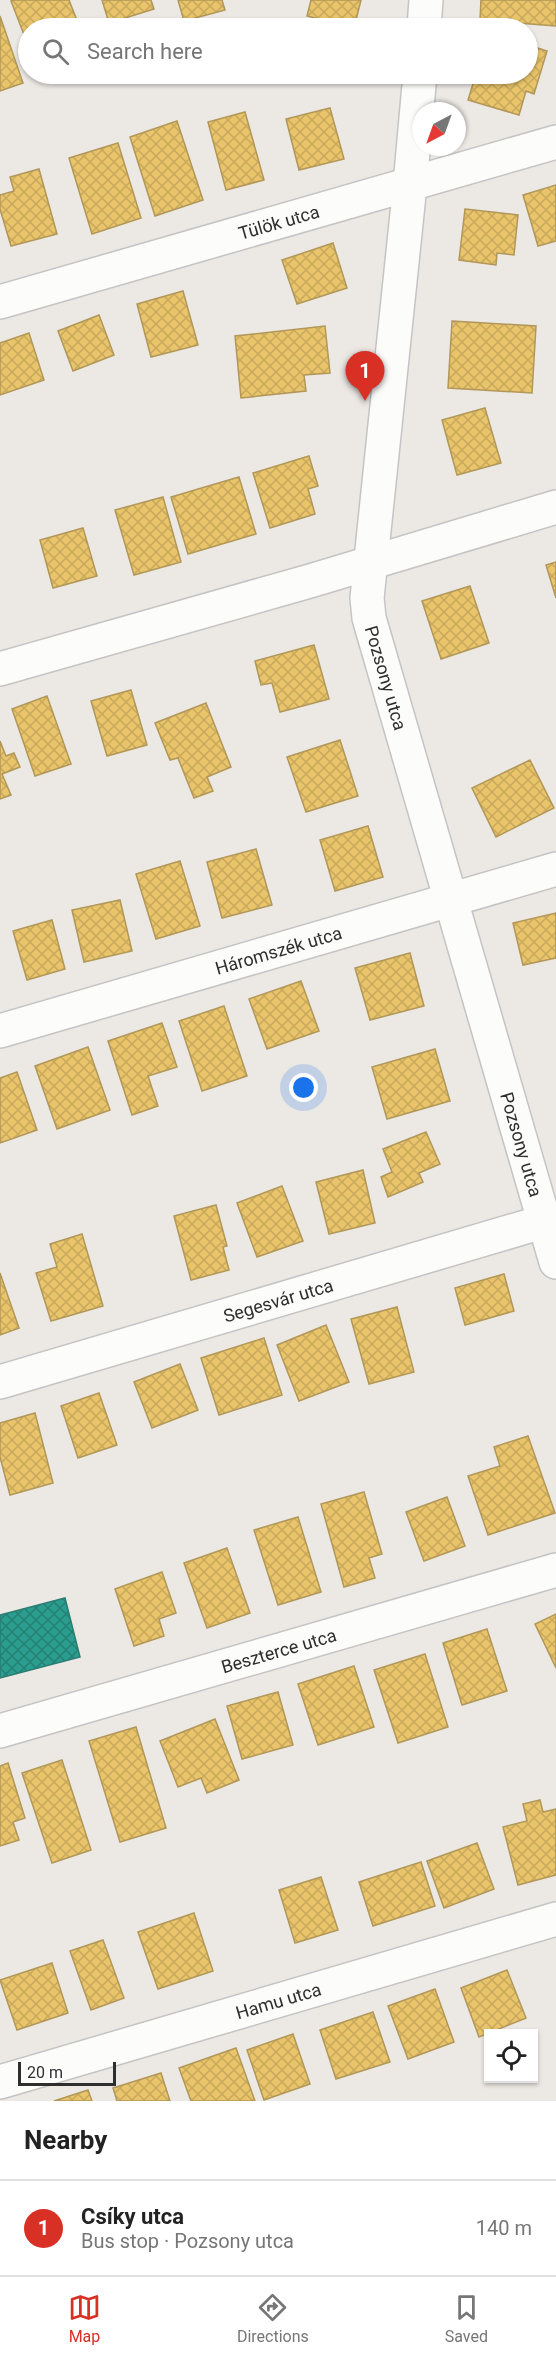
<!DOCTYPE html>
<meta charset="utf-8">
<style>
body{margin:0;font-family:Roboto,sans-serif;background:#f6f6f6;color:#222}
.controls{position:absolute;right:18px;bottom:18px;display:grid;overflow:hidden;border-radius:0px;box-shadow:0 2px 4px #0004}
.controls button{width:54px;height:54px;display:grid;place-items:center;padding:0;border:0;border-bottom:2px solid #e0e0e0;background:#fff;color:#222;font:30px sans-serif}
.compass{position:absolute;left:412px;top:102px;width:54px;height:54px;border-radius:50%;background:#fff;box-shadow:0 2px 4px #0004;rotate:221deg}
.scale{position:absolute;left:18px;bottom:15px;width:98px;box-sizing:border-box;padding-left:6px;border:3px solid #2e2e2e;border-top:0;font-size:16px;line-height:21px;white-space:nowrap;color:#2e2e2e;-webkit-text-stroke:4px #fff;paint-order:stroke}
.you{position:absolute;left:304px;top:1088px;width:21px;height:21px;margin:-15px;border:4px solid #fff;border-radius:50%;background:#1a73e8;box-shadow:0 0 0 9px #1a73e833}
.badge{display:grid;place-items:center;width:39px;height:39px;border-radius:50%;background:#d93025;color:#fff;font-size:20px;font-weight:700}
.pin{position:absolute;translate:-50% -50px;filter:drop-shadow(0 2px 3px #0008)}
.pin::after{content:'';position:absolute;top:32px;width:21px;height:18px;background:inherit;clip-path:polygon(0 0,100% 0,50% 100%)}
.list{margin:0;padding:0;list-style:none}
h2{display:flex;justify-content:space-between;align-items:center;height:78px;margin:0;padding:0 24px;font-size:26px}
h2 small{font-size:20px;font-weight:400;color:#767676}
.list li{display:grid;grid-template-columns:39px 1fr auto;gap:18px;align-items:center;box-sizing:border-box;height:96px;padding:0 24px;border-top:2px solid #e0e0e0}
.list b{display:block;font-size:22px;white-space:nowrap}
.list p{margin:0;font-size:20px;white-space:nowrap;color:#767676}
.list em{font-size:20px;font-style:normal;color:#767676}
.icon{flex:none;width:33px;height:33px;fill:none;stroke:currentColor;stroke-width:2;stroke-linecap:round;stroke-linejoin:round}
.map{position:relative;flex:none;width:556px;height:2101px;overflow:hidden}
.search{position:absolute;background:#fff;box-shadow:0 2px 4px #0004;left:18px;right:18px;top:18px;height:66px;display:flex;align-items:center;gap:15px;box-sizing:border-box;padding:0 21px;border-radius:33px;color:#767676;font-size:22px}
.sheet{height:174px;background:#fff}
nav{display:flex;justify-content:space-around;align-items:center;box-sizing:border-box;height:84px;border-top:2px solid #e0e0e0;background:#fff;font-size:16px;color:#767676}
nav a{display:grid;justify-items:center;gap:3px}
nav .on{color:#d93025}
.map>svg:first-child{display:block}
.homes{fill:url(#homes-cross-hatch);stroke:#b19758;stroke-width:1.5}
.schools{fill:url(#schools-cross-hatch);stroke:#2b7c72;stroke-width:1.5}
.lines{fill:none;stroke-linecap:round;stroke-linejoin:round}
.minor-casing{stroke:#c5c4c5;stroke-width:36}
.minor{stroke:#fcfcfb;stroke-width:33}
.labels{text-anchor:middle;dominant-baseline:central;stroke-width:6;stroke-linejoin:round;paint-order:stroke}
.street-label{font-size:18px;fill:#2e2e2e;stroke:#fff}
</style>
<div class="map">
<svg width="556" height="2101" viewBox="0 0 556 2101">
<defs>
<pattern id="homes-cross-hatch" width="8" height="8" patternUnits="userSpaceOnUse" patternTransform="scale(1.5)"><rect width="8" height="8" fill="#e9c46a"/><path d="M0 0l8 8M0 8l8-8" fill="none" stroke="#c8a95c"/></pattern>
<pattern id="schools-cross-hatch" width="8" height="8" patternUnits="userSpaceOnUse" patternTransform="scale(1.5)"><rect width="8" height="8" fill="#2a9d8f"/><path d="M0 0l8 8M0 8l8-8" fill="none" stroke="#248075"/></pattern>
</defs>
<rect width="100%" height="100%" fill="#ece8e4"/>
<g class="homes">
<path d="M 14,0 L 69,0 L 80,28 L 28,28 L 28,45 L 11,1 Z"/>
<path d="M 102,0 L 151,0 L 154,9 L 109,23 Z"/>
<path d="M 178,0 L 222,0 L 225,10 L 184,21 Z"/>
<path d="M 311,0 L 361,0 L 354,28 L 307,16 Z"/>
<path d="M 481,0 L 556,0 L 556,26 L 480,20 Z"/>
<path d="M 0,16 L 23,83 L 0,91 Z"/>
<path d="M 528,45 L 547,51 L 534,94 L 526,91 L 519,115 L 468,100 L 476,74 L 528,74 Z"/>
<path d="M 330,108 L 344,159 L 299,170 L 286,119 Z"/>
<path d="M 245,112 L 264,180 L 226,190 L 208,122 Z"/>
<path d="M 177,121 L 203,200 L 155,216 L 130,137 Z"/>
<path d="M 118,143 L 141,218 L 92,234 L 69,158 Z"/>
<path d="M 39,169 L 57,234 L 11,246 L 0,209 L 0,195 L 14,191 L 10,177 Z"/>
<path d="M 556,185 L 556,241 L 538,246 L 523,195 Z"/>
<path d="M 465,209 L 518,215 L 514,255 L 497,253 L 496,265 L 459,260 Z"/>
<path d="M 333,243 L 347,288 L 297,304 L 282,260 Z"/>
<path d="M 183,291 L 198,345 L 151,357 L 137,304 Z"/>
<path d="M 99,315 L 114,355 L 73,371 L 58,331 Z"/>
<path d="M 452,321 L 536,326 L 532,393 L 448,388 Z"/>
<path d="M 325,326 L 330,373 L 304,375 L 306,391 L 241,398 L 235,336 Z"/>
<path d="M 29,333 L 44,380 L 0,395 L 0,343 Z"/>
<path d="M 485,408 L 501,463 L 457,475 L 442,420 Z"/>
<path d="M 309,456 L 318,486 L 308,489 L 315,514 L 270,528 L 253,473 Z"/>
<path d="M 239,477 L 256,534 L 188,554 L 171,497 Z"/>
<path d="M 163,497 L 181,562 L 134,575 L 115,510 Z"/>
<path d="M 83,528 L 97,576 L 53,588 L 40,540 Z"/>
<path d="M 556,562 L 556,598 L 546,565 Z"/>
<path d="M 470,586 L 489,643 L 441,659 L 422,601 Z"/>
<path d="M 314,645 L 329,699 L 280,712 L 272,683 L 261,685 L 255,661 Z"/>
<path d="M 131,690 L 147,745 L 107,756 L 91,701 Z"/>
<path d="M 47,696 L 71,764 L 35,776 L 12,709 Z"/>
<path d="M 206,703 L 231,767 L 207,777 L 213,791 L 194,798 L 178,758 L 170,760 L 155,723 Z"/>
<path d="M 340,740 L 358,796 L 306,812 L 287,757 Z"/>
<path d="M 0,741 L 6,756 L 14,753 L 20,767 L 2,774 L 11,795 L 0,799 Z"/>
<path d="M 530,760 L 554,808 L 496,837 L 472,788 Z"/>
<path d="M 368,826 L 383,877 L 335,891 L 320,840 Z"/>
<path d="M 256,849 L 272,905 L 222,918 L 207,862 Z"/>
<path d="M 180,861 L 200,926 L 156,939 L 136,874 Z"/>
<path d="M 120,900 L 132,951 L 84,962 L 72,910 Z"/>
<path d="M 556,913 L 556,958 L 523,965 L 513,923 Z"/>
<path d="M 52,920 L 65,969 L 27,980 L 13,931 Z"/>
<path d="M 410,953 L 424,1006 L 370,1020 L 355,968 Z"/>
<path d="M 301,981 L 319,1031 L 267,1049 L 249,999 Z"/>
<path d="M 224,1006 L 247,1076 L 202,1091 L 179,1021 Z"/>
<path d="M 162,1023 L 177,1067 L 148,1076 L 158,1106 L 132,1115 L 108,1041 Z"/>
<path d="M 88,1047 L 110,1110 L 57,1129 L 35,1066 Z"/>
<path d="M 435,1049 L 450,1101 L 387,1119 L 372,1067 Z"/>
<path d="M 17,1072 L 37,1130 L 0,1143 L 0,1078 Z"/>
<path d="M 426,1132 L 440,1164 L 419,1173 L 423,1182 L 388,1197 L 381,1177 L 392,1172 L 383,1149 Z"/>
<path d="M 363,1170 L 375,1223 L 329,1234 L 316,1182 Z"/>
<path d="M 282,1186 L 303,1241 L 257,1257 L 237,1203 Z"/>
<path d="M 216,1205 L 227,1246 L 223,1247 L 229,1270 L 191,1280 L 174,1216 Z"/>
<path d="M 82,1234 L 103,1306 L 51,1321 L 36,1273 L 57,1267 L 50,1244 Z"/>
<path d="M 0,1273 L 19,1328 L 0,1335 Z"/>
<path d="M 504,1274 L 514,1311 L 465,1325 L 455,1288 Z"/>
<path d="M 397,1307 L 414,1372 L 369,1384 L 351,1319 Z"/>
<path d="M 326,1325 L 349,1382 L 299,1401 L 277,1345 Z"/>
<path d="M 264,1338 L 282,1395 L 219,1415 L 201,1358 Z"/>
<path d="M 180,1364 L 198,1410 L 152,1428 L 134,1382 Z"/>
<path d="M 99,1393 L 117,1445 L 78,1458 L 61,1406 Z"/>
<path d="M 35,1413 L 53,1483 L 10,1495 L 0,1457 L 0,1423 Z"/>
<path d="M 528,1436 L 555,1513 L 488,1535 L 468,1476 L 500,1466 L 494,1447 Z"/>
<path d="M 364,1492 L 382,1554 L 369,1558 L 375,1578 L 344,1587 L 321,1504 Z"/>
<path d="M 447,1497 L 465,1546 L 424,1561 L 406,1512 Z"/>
<path d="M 298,1517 L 321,1592 L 278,1605 L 254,1530 Z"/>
<path d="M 227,1548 L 250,1613 L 207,1628 L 184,1563 Z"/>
<path d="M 162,1572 L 176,1613 L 159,1619 L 164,1636 L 134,1646 L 115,1589 Z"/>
<path d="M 556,1614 L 556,1668 L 535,1624 Z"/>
<path d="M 487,1629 L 507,1691 L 462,1705 L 443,1643 Z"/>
<path d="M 425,1654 L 448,1727 L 398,1743 L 374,1670 Z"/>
<path d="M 354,1666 L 374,1727 L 318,1745 L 298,1684 Z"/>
<path d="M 278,1692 L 293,1745 L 242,1759 L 227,1706 Z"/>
<path d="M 215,1719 L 239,1780 L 207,1793 L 201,1778 L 178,1787 L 160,1741 Z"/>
<path d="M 136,1727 L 166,1828 L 120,1842 L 89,1741 Z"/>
<path d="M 62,1760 L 91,1850 L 52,1863 L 22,1773 Z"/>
<path d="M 8,1763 L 25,1818 L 13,1822 L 19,1840 L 0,1846 L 0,1766 Z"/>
<path d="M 540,1800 L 543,1812 L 556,1809 L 556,1875 L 518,1885 L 503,1827 L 527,1821 L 523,1804 Z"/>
<path d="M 477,1843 L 494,1889 L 444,1908 L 427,1861 Z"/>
<path d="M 421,1862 L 435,1906 L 373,1926 L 359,1882 Z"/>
<path d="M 321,1877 L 338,1930 L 295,1943 L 279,1890 Z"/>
<path d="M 194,1913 L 213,1971 L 158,1989 L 138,1932 Z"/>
<path d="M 103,1940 L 124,1998 L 91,2010 L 70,1951 Z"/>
<path d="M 52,1963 L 68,2013 L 17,2030 L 0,1980 Z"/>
<path d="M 507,1970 L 526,2018 L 479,2037 L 461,1988 Z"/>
<path d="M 435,1989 L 454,2042 L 408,2059 L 388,2006 Z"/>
<path d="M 373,2012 L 390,2062 L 336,2079 L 320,2030 Z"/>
<path d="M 293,2034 L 310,2084 L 264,2100 L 247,2050 Z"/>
<path d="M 236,2048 L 255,2101 L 191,2101 L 179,2068 Z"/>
<path d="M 161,2073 L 170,2101 L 117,2101 L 113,2088 Z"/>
<path d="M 88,2090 L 92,2101 L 54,2101 Z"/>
</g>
<path class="schools" d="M 65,1598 L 80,1657 L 0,1678 L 0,1615 Z"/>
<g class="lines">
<g class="minor-casing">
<g id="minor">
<path d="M 424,28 L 426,0"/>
<path id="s1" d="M 420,74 L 410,185 L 367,598 L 369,618 L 556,1262"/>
<path id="s2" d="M 0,302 L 556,142"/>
<path d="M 0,669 L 310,581 L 556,507"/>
<path id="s3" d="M 0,1031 L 556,869"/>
<path id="s4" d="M 0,1382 L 556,1218"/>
<path id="s5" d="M 0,1731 L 556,1570"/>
<path id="s6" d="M 0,2082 L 556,1919"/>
</g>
</g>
<use href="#minor" class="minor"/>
</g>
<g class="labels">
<g class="street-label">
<text stroke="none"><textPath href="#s2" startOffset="290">Tülök utca</textPath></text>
<text stroke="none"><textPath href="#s1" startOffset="609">Pozsony utca</textPath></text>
<text stroke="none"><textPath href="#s3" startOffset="290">Háromszék utca</textPath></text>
<text stroke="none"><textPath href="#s1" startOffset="1095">Pozsony utca</textPath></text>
<text stroke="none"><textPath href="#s4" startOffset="290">Segesvár utca</textPath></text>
<text stroke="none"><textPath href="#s5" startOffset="290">Beszterce utca</textPath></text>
<text stroke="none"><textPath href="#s6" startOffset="290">Hamu utca</textPath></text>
</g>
</g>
</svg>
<div class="controls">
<button><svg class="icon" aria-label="locate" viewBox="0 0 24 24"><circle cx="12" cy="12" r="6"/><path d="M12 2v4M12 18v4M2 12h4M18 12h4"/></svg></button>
</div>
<svg class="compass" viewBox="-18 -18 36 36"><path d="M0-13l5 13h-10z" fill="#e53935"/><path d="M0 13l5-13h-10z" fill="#767676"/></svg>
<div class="scale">20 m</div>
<div class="you"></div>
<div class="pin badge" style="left:365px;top:401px">1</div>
<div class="search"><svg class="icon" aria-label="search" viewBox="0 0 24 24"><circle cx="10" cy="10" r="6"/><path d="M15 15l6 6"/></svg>Search here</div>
</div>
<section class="sheet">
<h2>Nearby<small></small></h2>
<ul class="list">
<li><span class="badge">1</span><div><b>Csíky utca</b><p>Bus stop · Pozsony utca</p></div><em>140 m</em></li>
</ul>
</section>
<nav>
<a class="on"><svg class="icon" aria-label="map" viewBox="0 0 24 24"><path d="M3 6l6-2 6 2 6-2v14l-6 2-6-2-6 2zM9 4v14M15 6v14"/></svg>Map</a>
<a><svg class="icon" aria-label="directions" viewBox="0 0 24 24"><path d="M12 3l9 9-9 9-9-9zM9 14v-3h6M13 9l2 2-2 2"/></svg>Directions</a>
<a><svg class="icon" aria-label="saved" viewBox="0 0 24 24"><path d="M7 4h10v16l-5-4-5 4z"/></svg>Saved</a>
</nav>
